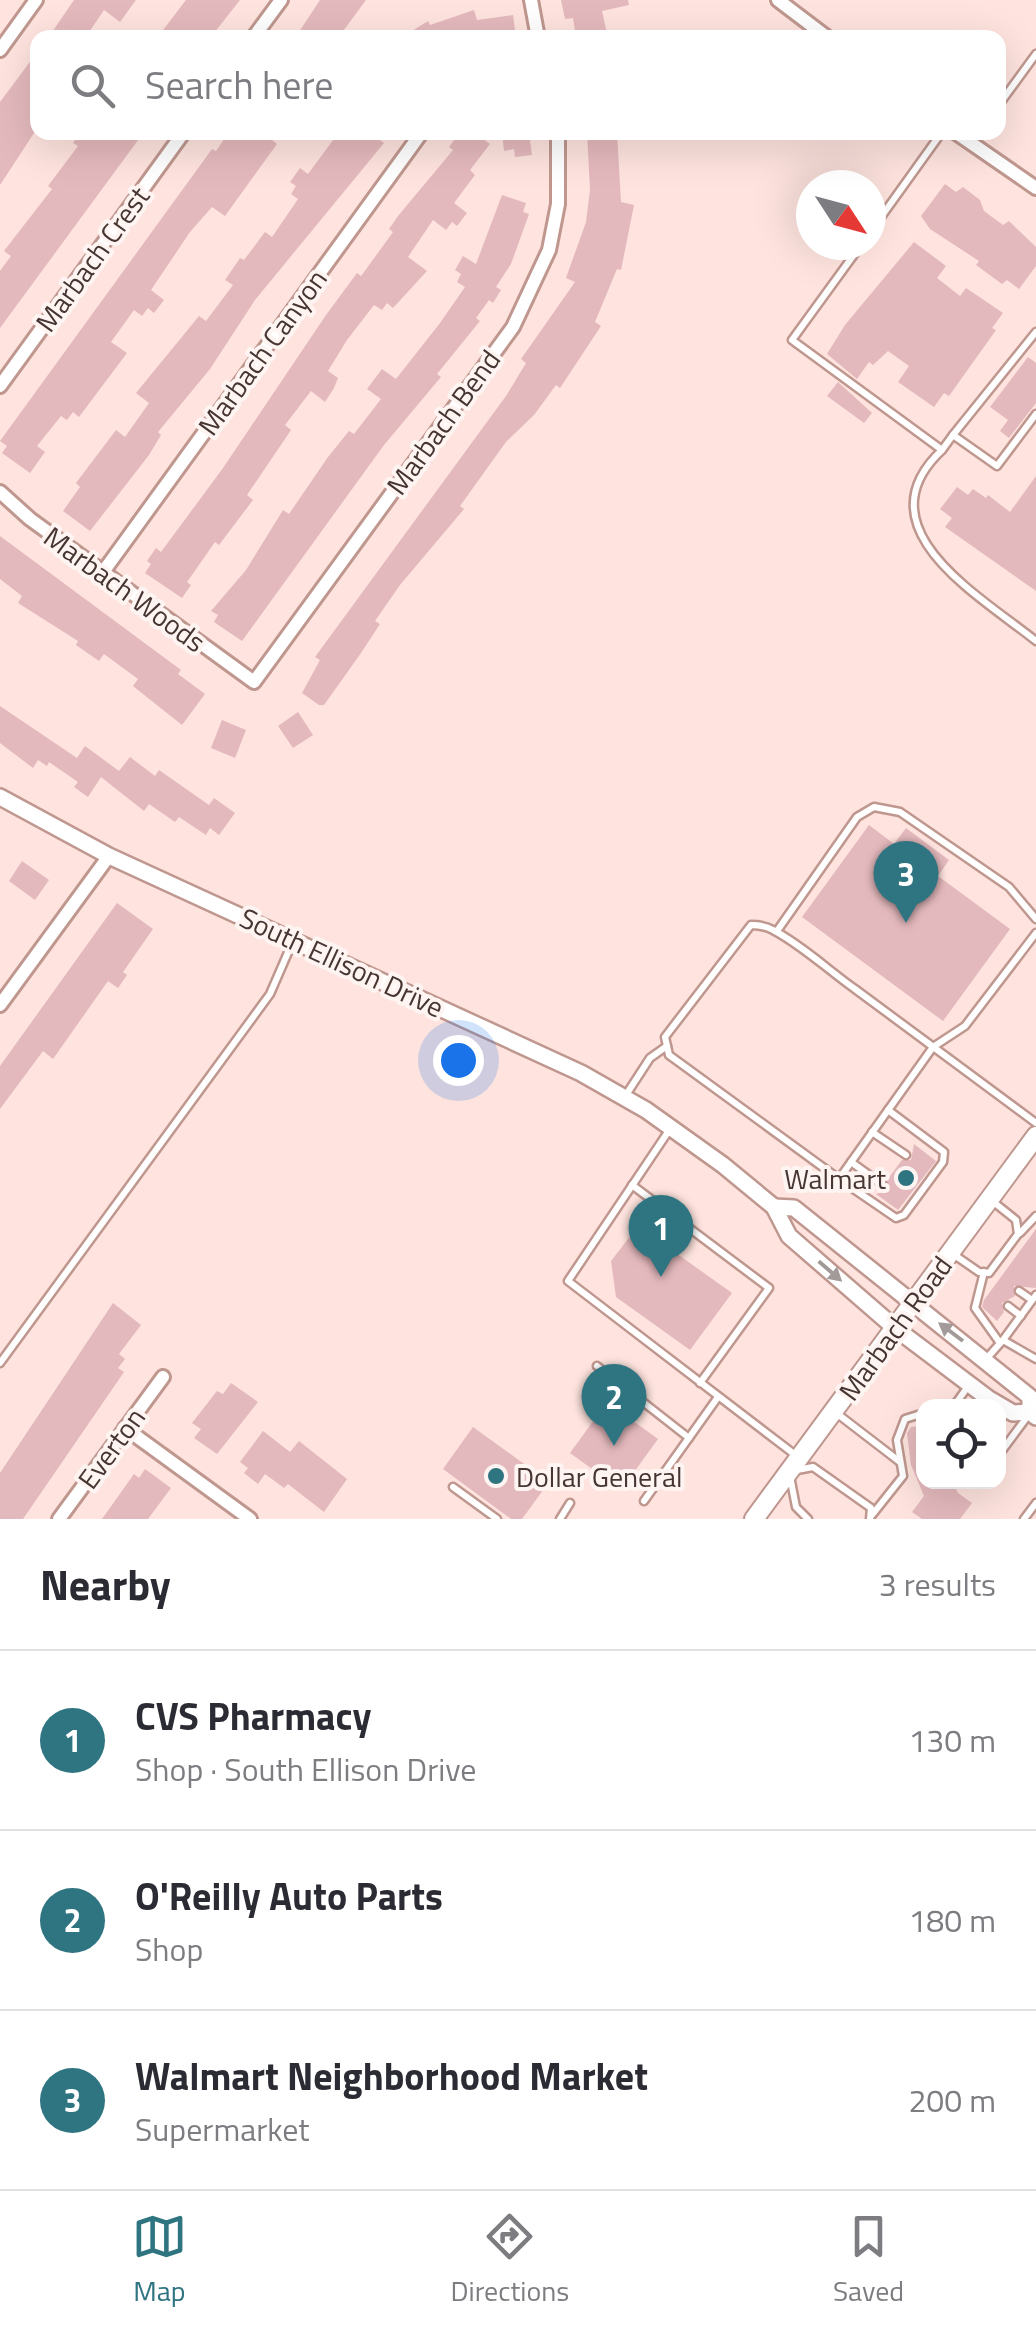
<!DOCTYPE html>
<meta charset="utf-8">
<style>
body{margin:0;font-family:"Titillium Web",sans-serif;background:#f7f7f7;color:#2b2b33}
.controls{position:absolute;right:30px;bottom:30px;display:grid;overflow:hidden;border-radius:20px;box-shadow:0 10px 40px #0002}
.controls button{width:90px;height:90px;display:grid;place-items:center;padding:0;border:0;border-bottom:2px solid #e1e1e2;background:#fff;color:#2b2b33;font:50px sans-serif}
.compass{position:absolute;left:796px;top:170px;width:90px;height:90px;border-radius:50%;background:#fff;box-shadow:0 10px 40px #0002;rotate:126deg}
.you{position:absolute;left:458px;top:1060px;width:35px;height:35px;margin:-25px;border:8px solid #fff;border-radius:50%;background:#1a73e8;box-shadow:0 0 0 15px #1a73e833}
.badge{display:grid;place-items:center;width:65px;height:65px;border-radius:50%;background:#2e7481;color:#fff;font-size:32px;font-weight:700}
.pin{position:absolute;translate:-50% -82px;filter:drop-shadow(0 2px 5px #0008)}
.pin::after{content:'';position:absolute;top:52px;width:35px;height:30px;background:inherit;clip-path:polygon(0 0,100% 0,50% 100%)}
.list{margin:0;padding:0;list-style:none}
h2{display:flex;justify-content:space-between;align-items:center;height:130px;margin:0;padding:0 40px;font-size:42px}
h2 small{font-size:32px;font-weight:400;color:#7c7c81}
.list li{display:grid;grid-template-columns:65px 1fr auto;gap:30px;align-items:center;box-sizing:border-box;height:180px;padding:0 40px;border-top:2px solid #e1e1e2}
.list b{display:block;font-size:38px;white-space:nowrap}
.list p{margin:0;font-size:32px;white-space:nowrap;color:#7c7c81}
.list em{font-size:32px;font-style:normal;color:#7c7c81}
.icon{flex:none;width:55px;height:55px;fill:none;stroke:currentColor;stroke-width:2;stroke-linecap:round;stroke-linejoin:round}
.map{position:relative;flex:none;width:1036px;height:1519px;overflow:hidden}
.search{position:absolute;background:#fff;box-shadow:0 10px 40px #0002;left:30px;right:30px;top:30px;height:110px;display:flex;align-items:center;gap:25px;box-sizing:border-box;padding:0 35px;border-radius:20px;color:#7c7c81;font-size:38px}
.sheet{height:670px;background:#fff}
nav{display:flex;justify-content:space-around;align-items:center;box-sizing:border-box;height:140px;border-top:2px solid #e1e1e2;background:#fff;font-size:28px;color:#7c7c81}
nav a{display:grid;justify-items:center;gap:5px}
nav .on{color:#2e7481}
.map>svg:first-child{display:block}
.building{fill:#e4b9bd}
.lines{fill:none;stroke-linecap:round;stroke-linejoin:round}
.service-casing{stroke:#bf978f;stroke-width:11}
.minor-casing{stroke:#bf978f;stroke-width:18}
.tertiary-casing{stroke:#bf978f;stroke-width:20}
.secondary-casing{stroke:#bf978f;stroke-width:22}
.service{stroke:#fff;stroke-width:6}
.minor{stroke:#fff;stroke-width:12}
.tertiary{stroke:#fff;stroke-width:15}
.secondary{stroke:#fff;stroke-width:18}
.oneway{fill:#a29a98}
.poi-dot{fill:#2e7481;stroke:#fef5f3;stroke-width:4}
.labels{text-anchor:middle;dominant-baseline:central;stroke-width:8;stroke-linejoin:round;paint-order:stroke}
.street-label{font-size:28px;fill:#463531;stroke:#fef5f3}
.poi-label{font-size:28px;fill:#463531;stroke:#fef5f3;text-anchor:end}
</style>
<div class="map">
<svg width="1036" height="1519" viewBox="0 0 1036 1519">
<rect width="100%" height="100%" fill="#fee3de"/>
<g class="building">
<path d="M 74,0 L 136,0 L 120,22 L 104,10 L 85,38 L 48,38 Z"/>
<path d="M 186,0 L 240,0 L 210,38 L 157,38 Z"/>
<path d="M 320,0 L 366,0 L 338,38 L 295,38 Z"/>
<path d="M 561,0 L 628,0 L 629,5 L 602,11 L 608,38 L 576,38 L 573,18 L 565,19 Z"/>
<path d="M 474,10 L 477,20 L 513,15 L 516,38 L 401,38 L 428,21 L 430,25 Z"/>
<path d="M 38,51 L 38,127 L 0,185 L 0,102 Z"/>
<path d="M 80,132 L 144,132 L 0,328 L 0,271 L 11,256 L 4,251 L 52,189 L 48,186 L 78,146 L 73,143 Z"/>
<path d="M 229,132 L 277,132 L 272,140 L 277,144 L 225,216 L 212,207 L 190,232 L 151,290 L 164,300 L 154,313 L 148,308 L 142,316 L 134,310 L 111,342 L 127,353 L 79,417 L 73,412 L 67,420 L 61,416 L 37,446 L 45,452 L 30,473 L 2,453 L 7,446 L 0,441 L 212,149 L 216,151 Z"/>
<path d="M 339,132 L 369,132 L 384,143 L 255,300 L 210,369 L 158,432 L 161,435 L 149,455 L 90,531 L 63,511 L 80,487 L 76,483 L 116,430 L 125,437 L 149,403 L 136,393 L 199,316 L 206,321 L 233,285 L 225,280 L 240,258 L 244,260 L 265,232 L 272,237 L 298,199 L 291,194 L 296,186 L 290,182 L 300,168 L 308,174 Z"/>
<path d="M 460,132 L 474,132 L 490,144 L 470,170 L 475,175 L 454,203 L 467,213 L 457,226 L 452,222 L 446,230 L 433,220 L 408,257 L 427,271 L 393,308 L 387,303 L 382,310 L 374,305 L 347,340 L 328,371 L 338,378 L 334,388 L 325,402 L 311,391 L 285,425 L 291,430 L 247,495 L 253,500 L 219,545 L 215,542 L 187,582 L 191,585 L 182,598 L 145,573 L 151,564 L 147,561 L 156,548 L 161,552 L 223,468 L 326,315 L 357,273 L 361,276 L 367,268 L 393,232 L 389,229 L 398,216 L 453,150 L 449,147 Z"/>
<path d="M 502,132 L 529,132 L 532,155 L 515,157 L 514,149 L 504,151 Z"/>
<path d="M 587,132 L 617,132 L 621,202 L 634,205 L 621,270 L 617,269 L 595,322 L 601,326 L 560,388 L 556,385 L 534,415 L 506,442 L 460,506 L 464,509 L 400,585 L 375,621 L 380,624 L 361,653 L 324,705 L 319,705 L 302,693 L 320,660 L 315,657 L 506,396 L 526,363 L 521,359 L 575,282 L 566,278 L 586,222 L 590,190 Z"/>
<path d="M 945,184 L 956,192 L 963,187 L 980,200 L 984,211 L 1003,225 L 1009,221 L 1036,247 L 1036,266 L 1019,289 L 1007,280 L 1002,284 L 976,265 L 979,261 L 930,229 L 921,216 Z"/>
<path d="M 502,195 L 526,203 L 523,212 L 529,214 L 511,264 L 496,287 L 501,290 L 493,303 L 489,300 L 476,318 L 480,321 L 437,374 L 441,377 L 384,445 L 242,641 L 214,622 L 218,615 L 211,611 L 246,570 L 283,510 L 289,514 L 328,457 L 349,431 L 354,434 L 381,399 L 367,389 L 382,369 L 396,379 L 440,323 L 465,287 L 457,282 L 461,274 L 455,270 L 463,256 L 476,264 Z"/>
<path d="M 914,242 L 946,266 L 937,278 L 960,296 L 966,288 L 1003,313 L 992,328 L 996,330 L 949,396 L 944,393 L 934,407 L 898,382 L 909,366 L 888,351 L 873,365 L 869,362 L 857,379 L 827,354 L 845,325 Z"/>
<path d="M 1028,357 L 1036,363 L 1036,403 L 1009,438 L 1000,431 L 1008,420 L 990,407 Z"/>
<path d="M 838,382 L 872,413 L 864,423 L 827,396 Z"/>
<path d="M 1036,476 L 1036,591 L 945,527 L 952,518 L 940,509 L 957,487 L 968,495 L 973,489 L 986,498 L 988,495 L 1010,512 Z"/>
<path d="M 0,536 L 181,670 L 178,674 L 205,694 L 182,725 L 133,686 L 138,679 L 104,654 L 99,661 L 76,645 L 78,641 L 18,603 L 22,596 L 0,579 Z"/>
<path d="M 0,706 L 77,758 L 85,746 L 119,771 L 130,757 L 155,776 L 159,770 L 209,805 L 214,798 L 235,813 L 219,835 L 210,828 L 206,835 L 179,817 L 175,822 L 149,804 L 144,811 L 101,777 L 88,797 L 74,787 L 78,782 L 49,762 L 47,766 L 38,760 L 33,768 L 0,743 Z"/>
<path d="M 298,712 L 313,735 L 293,748 L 278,726 Z"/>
<path d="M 222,720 L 246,730 L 235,758 L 211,748 Z"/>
<path d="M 869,825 L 894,844 L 906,828 L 949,860 L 938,876 L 1010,929 L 943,1021 L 802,917 Z"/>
<path d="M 22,861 L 49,880 L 35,900 L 9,881 Z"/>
<path d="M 117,903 L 153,929 L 123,972 L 127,975 L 118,988 L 108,981 L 53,1059 L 43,1051 L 0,1109 L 0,1066 Z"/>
<path d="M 914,1144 L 936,1161 L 898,1210 L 876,1194 L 888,1190 L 887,1180 L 902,1160 L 911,1160 Z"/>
<path d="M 638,1226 L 732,1293 L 690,1350 L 616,1297 L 611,1261 Z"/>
<path d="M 1036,1229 L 1036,1288 L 1014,1286 L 1015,1296 L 1002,1303 L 1004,1312 L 997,1321 L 982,1307 L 984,1300 Z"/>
<path d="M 113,1303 L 141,1325 L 119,1354 L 125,1359 L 118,1368 L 124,1372 L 23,1519 L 0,1519 L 0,1473 Z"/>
<path d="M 231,1383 L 258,1402 L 217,1454 L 194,1438 L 201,1429 L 192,1423 L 217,1391 L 223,1394 Z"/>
<path d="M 607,1402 L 658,1439 L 621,1490 L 570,1453 Z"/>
<path d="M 924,1425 L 924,1482 L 953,1482 L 958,1493 L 972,1503 L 960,1519 L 922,1519 L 912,1512 L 924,1496 L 911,1465 L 907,1433 L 911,1427 Z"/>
<path d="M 473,1427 L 549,1482 L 522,1519 L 511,1519 L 443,1469 Z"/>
<path d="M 263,1431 L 290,1452 L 299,1441 L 347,1479 L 324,1512 L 288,1484 L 284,1488 L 265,1474 L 258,1484 L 244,1473 L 248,1468 L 240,1462 Z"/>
<path d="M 145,1469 L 171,1488 L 148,1519 L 102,1519 L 134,1474 L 139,1478 Z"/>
</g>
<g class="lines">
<g class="service-casing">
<g id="service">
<path d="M 998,106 L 1036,54"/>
<path d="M 871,231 L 942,132"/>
<path d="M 861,245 L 792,340 L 942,450 C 859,528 980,596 1036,641"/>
<path d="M 953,435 L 1036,332"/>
<path d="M 942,450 L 953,435 L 997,466 L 1036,414"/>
<path d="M 777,931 L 857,817 L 874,807 L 900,812 L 1009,887 L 1036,919"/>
<path d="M 1036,933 L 965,1026 L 933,1047 L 839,1179 L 669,1055 L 665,1037 L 751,925 C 759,925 766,926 773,930 C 802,945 828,970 855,989 C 915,1034 976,1078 1036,1123"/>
<path d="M 624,1098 L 650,1058 L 667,1046"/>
<path d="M 670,1129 L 568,1281 L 798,1457"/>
<path d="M 872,1132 L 906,1155"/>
<path d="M 851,1162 L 883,1185"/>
<path d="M 839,1179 L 896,1218 L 904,1215 L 943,1162 L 944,1152 L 888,1110"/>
<path d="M 632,1185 L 769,1288 L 700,1383"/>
<path d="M 1020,1233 L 1036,1216"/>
<path d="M 953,1254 L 979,1272 L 989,1273 L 1018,1234 L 1016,1220 L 991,1200"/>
<path d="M 984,1272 L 975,1308 L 1000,1343"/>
<path d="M 1019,1291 L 1032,1300"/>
<path d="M 1008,1306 L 1021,1316"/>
<path d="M 1003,1340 L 1036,1295"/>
<path d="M 987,1358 L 1003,1340 L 1036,1359"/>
<path d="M 0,1363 L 270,994 L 293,941"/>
<path d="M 597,1366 L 689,1438"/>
<path d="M 954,1406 L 969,1385"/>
<path d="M 835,1412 L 900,1462"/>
<path d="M 998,1456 L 1030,1413"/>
<path d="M 797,1470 L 813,1467 L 871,1508 L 870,1519"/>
<path d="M 790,1476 L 796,1507 L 808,1519"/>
<path d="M 453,1487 L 497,1519"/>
<path d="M 644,1501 L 718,1397"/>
<path d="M 872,1515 L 903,1476 L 897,1440 L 905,1419 L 924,1413"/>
<path d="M 560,1519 L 570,1503"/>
<path d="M 1024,1519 L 1036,1503"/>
</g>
</g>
<g class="minor-casing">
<g id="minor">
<path d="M 531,0 L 538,38"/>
<path d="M 778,0 L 828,38"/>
<path d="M 253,38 L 281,0"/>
<path d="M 0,50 L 36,0"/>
<path d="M 955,132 L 1036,188"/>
<path d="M 0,386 L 184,132"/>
<path d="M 0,492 L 30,519 L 254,682 L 513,327 L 549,250 L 558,204 L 558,132"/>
<path d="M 103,572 L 422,132"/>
<path d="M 0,1005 L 109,856"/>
<path d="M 125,1428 L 250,1519"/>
<path d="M 59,1519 L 163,1377"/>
</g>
</g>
<g class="tertiary-casing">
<g id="tertiary">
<path d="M 0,797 L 109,856 L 581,1073 L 646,1110 L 723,1165 L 774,1207 L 789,1236 L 895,1328 L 989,1399 L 1013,1413 L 1030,1412 L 1036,1417"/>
<path d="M 774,1207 L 794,1208 L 1030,1397 L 1030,1412"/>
</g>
</g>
<g class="secondary-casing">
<path id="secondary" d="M 754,1519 L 1036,1136"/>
</g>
<use href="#service" class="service"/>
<use href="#minor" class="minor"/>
<use href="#tertiary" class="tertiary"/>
<use href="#secondary" class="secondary"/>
</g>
<defs><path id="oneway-solid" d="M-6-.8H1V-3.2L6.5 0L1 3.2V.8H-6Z" transform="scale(2.5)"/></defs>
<g class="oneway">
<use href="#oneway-solid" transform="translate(830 1271) rotate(41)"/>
<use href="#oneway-solid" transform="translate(951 1332) rotate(-143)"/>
</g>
<g class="poi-dot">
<circle cx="906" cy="1178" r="10"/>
<circle cx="496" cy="1476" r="10"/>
</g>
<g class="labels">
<g class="street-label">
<text transform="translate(92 259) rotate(-54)">Marbach Crest</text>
<text transform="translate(262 352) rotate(-54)">Marbach Canyon</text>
<text transform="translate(443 422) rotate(-54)">Marbach Bend</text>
<text transform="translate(125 589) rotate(36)">Marbach Woods</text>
<text transform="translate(342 962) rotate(25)">South Ellison Drive</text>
<text transform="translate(895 1328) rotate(-54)">Marbach Road</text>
<text transform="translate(111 1448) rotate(-54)">Everton</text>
</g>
<g class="poi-label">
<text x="886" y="1178">Walmart</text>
<text x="516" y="1476" text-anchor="start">Dollar General</text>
</g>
</g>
</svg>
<div class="controls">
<button><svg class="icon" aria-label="locate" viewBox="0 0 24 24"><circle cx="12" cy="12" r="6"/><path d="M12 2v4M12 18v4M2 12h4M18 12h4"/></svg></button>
</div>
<svg class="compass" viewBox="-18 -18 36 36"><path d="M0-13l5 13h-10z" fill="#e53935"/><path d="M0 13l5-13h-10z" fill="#7c7c81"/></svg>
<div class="you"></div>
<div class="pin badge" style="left:661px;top:1277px">1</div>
<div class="pin badge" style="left:614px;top:1446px">2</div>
<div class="pin badge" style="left:906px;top:923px">3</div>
<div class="search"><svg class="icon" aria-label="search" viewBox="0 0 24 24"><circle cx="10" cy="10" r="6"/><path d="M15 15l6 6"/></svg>Search here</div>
</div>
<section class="sheet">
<h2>Nearby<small>3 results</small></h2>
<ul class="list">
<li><span class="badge">1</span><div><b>CVS Pharmacy</b><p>Shop · South Ellison Drive</p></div><em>130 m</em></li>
<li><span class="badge">2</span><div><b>O'Reilly Auto Parts</b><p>Shop</p></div><em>180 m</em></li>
<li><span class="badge">3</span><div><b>Walmart Neighborhood Market</b><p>Supermarket</p></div><em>200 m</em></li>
</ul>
</section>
<nav>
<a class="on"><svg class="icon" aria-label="map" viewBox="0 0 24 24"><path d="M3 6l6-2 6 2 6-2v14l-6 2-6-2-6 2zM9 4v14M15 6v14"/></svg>Map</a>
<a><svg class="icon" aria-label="directions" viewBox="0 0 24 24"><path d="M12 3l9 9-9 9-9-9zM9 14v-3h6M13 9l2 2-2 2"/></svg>Directions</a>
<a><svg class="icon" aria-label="saved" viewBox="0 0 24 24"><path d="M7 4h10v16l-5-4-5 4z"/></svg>Saved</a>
</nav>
